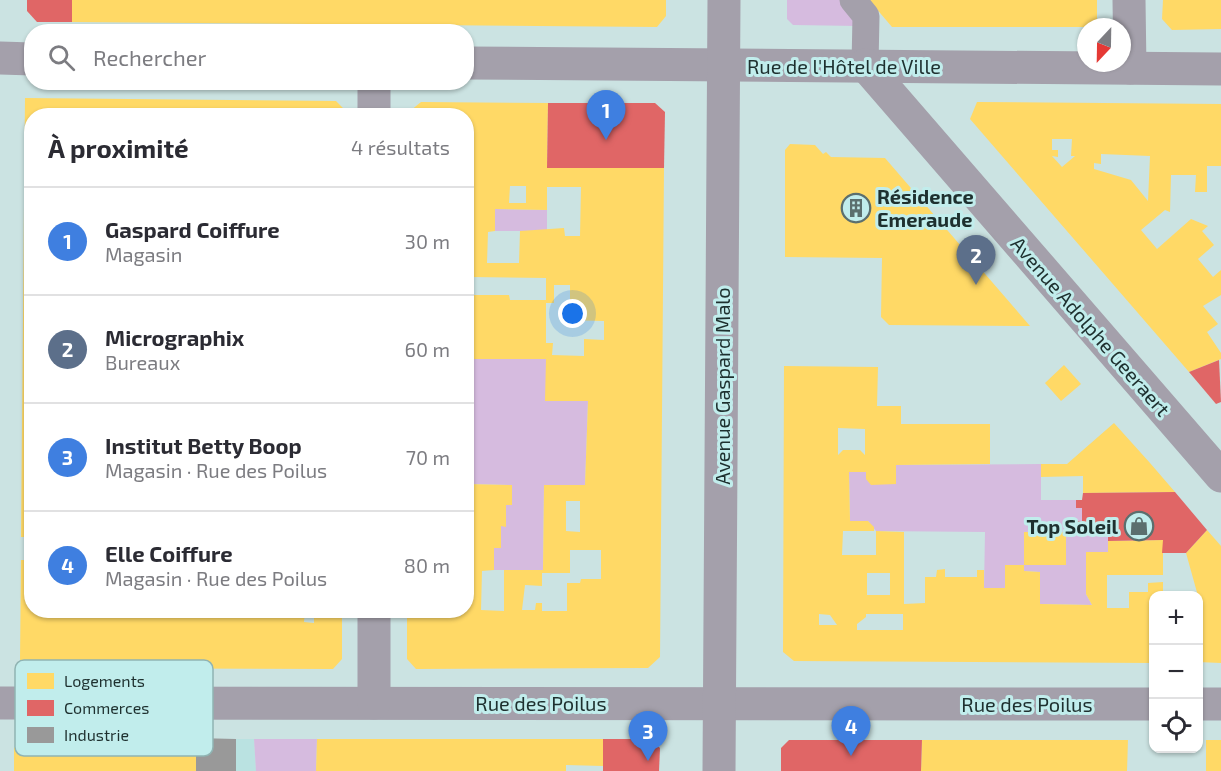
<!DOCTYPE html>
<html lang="fr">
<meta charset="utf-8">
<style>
body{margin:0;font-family:"Exo 2",sans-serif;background:#f2f2f3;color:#2b2b33}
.controls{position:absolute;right:18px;bottom:18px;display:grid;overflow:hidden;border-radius:12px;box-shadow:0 2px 4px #0004}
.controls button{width:54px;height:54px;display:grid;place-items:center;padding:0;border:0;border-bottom:2px solid #e1e1e2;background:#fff;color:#2b2b33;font:30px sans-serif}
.compass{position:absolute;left:1077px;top:18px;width:54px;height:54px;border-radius:50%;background:#fff;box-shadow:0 2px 4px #0004;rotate:202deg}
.you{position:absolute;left:573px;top:314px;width:21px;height:21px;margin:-15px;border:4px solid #fff;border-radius:50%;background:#1a73e8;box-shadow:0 0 0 9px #1a73e833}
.badge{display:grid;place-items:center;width:39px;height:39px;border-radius:50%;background:#0f766e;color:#fff;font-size:20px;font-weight:700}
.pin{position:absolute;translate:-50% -50px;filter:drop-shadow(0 2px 3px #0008)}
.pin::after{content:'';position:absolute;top:32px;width:21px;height:18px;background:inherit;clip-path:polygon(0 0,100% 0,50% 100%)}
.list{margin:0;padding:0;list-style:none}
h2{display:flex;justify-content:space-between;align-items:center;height:78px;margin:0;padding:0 24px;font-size:26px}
h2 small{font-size:20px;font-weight:400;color:#7c7c81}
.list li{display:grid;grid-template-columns:39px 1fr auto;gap:18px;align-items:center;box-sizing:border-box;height:108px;padding:0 24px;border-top:2px solid #e1e1e2}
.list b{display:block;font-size:22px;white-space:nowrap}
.list p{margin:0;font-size:20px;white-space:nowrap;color:#7c7c81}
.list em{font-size:20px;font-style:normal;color:#7c7c81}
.icon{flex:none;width:33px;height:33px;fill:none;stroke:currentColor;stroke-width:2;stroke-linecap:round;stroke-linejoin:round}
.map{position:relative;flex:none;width:1221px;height:771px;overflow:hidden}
.search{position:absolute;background:#fff;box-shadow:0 2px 4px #0004;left:24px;top:24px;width:450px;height:66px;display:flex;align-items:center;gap:15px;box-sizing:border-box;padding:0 21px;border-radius:24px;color:#7c7c81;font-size:22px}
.panel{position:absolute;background:#fff;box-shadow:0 2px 4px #0004;left:24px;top:108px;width:450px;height:510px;border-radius:24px}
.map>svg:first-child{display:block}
.built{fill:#bae2e1}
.green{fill:#d6bbdf}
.homes{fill:#ffd966;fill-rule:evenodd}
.shops{fill:#e06666}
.industry{fill:#999}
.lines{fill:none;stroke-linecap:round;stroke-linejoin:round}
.pedestrian{stroke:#a4a0ab;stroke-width:27}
.minor{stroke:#a4a0ab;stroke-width:33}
.tertiary{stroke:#a4a0ab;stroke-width:33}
.labels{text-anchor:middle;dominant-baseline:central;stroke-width:6;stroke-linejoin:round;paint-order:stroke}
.street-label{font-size:20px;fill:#1e302f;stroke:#c1edec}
.poi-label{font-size:20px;font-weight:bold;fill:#1e302f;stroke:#c1edec;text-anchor:start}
.key{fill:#c1edec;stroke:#90b4b3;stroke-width:1.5}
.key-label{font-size:16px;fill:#1e302f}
</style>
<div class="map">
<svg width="1221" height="771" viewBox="0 0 1221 771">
<rect width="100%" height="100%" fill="#cbe3e2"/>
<path class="built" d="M 236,739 L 254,739 L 256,771 L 236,771 Z"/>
<g class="green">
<path d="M 787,0 L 843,0 L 858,26 L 793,25 L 787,19 Z"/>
<path d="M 495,209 L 547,210 L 547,231 L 495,231 Z"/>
<path d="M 467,359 L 546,359 L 546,401 L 588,401 L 585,485 L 544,485 L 543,570 L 494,570 L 494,548 L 501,548 L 501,526 L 506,526 L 506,505 L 512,505 L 512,485 L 467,484 Z"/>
<path d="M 1041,464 L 1041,500 L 1076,500 L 1076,507 L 1082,508 L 1082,521 L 1076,522 L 1075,532 L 1108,532 L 1108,552 L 1086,553 L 1086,594 L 1092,605 L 1040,604 L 1040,572 L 1024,571 L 1024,565 L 1005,566 L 1005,588 L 984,588 L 985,532 L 876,531 L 868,521 L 850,521 L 849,472 L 866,472 L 896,484 L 896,465 Z"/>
<path d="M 254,739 L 317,739 L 316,771 L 256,771 Z"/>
</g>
<g class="homes">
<path d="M 72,0 L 666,0 L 666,16 L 657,27 L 72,22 Z"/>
<path d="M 869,0 L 1097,0 L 1097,27 L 892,27 Z"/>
<path d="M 1163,0 L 1221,0 L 1221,29 L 1172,30 L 1162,19 Z"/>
<path d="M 25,98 L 336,101 L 345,110 L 345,116 L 32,116 L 32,537 L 21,537 Z"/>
<path d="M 421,102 L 548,103 L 547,168 L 664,168 L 660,657 L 648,668 L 416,669 L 407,659 L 407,610 L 443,610 L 443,616 L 461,616 L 461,610 L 466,610 L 466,484 L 512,485 L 512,505 L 506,505 L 506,527 L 501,526 L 501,548 L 494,548 L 494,570 L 482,571 L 481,610 L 504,611 L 504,570 L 543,570 L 544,485 L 585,485 L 588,401 L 545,401 L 546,359 L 466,359 L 466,183 L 473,183 L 473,164 L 466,164 L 466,116 L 410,116 L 410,111 ZM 510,186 L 526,186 L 526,203 L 509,203 ZM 547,187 L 581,187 L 580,236 L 565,236 L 564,228 L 520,231 L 519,263 L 487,263 L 488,232 L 495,231 L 495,209 L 547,210 ZM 469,277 L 546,278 L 546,300 L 510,300 L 509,295 L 469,295 ZM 554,285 L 570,285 L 570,303 L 563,303 L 563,320 L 604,321 L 604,340 L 584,339 L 584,356 L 552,355 L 553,343 L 546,343 L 546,303 L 554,303 ZM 566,501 L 580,501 L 580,532 L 566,531 ZM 570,550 L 601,550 L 601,579 L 581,579 L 580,583 L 567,583 L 567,611 L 542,611 L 542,603 L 536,603 L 535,610 L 522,610 L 525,585 L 542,586 L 542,573 L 570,573 Z"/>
<path d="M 977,102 L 1221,104 L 1221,166 L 1207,166 L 1207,192 L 1195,192 L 1196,175 L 1171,175 L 1170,212 L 1165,210 L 1141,230 L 1157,249 L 1191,219 L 1208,226 L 1202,231 L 1214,245 L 1198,259 L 1213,277 L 1221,270 L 1221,295 L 1203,306 L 1218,324 L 1207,332 L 1221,353 L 1221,359 L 1189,372 L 970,119 ZM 1052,139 L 1072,139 L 1071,156 L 1075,156 L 1062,167 L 1052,156 L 1058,157 L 1058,150 L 1052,150 ZM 1101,154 L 1150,156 L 1148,201 L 1131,180 L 1094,169 L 1094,163 L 1101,164 Z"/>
<path d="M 790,144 L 815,145 L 823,154 L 826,152 L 831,157 L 885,158 L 1030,326 L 889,325 L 881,317 L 882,258 L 785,257 L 785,150 Z"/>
<path d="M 1064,365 L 1081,384 L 1061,401 L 1045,383 Z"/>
<path d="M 784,366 L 878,367 L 877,406 L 901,406 L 901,424 L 990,424 L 990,464 L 896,465 L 896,484 L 871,485 L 866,479 L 866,472 L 849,472 L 850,521 L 868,521 L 874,527 L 874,531 L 843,531 L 842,555 L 876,555 L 876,531 L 904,532 L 904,604 L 925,603 L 925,577 L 936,577 L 937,570 L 945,569 L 945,577 L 977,577 L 977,570 L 984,570 L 984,588 L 1005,588 L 1005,565 L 1024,565 L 1024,571 L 1040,572 L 1040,604 L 1092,605 L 1086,594 L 1086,552 L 1108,552 L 1108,541 L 1163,540 L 1163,575 L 1107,575 L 1107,608 L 1129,608 L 1129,592 L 1148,592 L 1148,583 L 1163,582 L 1163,596 L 1154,596 L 1154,663 L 794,661 L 783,652 ZM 838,428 L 865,429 L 865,455 L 860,450 L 843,450 L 838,455 ZM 867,573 L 890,573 L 890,595 L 867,595 ZM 819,614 L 830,615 L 837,625 L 819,625 ZM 866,614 L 903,614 L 903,630 L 857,630 L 857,624 L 866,617 Z"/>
<path d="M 1114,423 L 1150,463 L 1175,492 L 1083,493 L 1083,476 L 1041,477 L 1041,464 L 1067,464 Z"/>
<path d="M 1207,530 L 1221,546 L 1221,663 L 1198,662 L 1198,596 L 1186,553 Z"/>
<rect x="1024" y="532" width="42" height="33"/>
<path d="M 21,560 L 32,560 L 32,610 L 83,610 L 83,614 L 98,615 L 98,610 L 286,610 L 305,611 L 304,622 L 314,623 L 314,610 L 342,610 L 342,659 L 333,669 L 29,668 L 20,660 Z"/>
<path d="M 24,738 L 196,738 L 196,771 L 14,771 L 14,748 Z"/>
<path d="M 317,739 L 603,739 L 603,766 L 566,765 L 566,771 L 316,771 Z"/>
<path d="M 922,740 L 1128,740 L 1127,771 L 921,771 Z"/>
<rect x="1206" y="740" width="15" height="31"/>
</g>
<g class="shops">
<path d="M 27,0 L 72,0 L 72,22 L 37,22 L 27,11 Z"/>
<path d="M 548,103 L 655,103 L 665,112 L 664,168 L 547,168 Z"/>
<path d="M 1219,360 L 1221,402 L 1216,404 L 1189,372 Z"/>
<path d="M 1175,492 L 1207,530 L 1186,553 L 1162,553 L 1163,540 L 1108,541 L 1108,532 L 1075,532 L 1075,521 L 1082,521 L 1082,508 L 1076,508 L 1076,500 L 1082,500 L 1083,493 Z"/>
<path d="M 603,739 L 650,739 L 660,748 L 659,771 L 603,771 Z"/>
<path d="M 789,740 L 922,740 L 921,771 L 781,771 L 781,748 Z"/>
</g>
<path class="industry" d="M 196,738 L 236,739 L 236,771 L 196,771 Z"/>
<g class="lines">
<path class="pedestrian" d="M 853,0 L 866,16 L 865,65"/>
<g class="minor">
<path d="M 1129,0 L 1130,68"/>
<path d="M 0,58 L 32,59"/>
<path d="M 466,63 L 1221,69"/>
<path d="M 865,65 L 1221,476"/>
<path d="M 374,82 L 374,116"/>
<path d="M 0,703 L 1154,704"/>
<path d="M 374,703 L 374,610"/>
<path d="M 1198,704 L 1221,704"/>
</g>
<path class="tertiary" d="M 719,771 L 724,0"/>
</g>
<defs>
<g id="building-ring" transform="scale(1.5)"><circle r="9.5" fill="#c1edec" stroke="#5b6f6e" stroke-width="1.5"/><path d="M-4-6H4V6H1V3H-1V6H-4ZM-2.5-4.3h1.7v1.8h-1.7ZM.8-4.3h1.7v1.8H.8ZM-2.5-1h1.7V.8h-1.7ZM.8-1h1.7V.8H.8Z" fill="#5b6f6e"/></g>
<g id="shop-ring" transform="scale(1.5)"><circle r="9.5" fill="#c1edec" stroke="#5b6f6e" stroke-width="1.5"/><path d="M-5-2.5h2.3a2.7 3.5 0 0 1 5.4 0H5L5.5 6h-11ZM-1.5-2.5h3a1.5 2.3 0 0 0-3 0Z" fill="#5b6f6e"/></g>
</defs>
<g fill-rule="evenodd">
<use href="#building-ring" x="856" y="208"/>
<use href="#shop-ring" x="1139" y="526"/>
</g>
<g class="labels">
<g class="street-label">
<text x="844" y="66">Rue de l'Hôtel de Ville</text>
<text transform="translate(1091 326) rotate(49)">Avenue Adolphe Geeraert</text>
<text transform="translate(722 386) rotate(-90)">Avenue Gaspard Malo</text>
<text x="541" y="703">Rue des Poilus</text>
<text x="1027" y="704">Rue des Poilus</text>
</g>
<g class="poi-label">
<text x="877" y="196">Résidence<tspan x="877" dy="23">Emeraude</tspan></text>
<text x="1118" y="526" text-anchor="end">Top Soleil</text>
</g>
</g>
<rect x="15" y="660" width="198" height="96" rx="9" class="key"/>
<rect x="27" y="673" width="27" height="16" fill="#ffd966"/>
<rect x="27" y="700" width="27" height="16" fill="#e06666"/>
<rect x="27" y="727" width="27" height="16" fill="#999"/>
<g class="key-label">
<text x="64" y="687">Logements</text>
<text x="64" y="714">Commerces</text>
<text x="64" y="741">Industrie</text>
</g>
</svg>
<div class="controls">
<button>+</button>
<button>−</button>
<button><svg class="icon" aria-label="locate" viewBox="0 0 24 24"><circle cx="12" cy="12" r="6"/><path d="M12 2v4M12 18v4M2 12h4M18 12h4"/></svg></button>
</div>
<svg class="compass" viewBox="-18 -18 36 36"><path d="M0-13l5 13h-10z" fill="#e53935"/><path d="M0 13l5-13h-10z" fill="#7c7c81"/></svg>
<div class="you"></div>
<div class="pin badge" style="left:606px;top:140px;background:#3f7fe0">1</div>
<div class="pin badge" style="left:976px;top:285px;background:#5c6f8a">2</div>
<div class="pin badge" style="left:648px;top:761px;background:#3f7fe0">3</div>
<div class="pin badge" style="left:851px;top:756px;background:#3f7fe0">4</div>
<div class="search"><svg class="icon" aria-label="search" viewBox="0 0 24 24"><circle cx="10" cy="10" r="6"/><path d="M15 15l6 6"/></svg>Rechercher</div>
<section class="panel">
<h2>À proximité<small>4 résultats</small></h2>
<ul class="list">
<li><span class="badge" style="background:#3f7fe0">1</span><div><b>Gaspard Coiffure</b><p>Magasin</p></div><em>30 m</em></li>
<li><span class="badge" style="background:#5c6f8a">2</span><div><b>Micrographix</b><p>Bureaux</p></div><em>60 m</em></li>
<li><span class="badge" style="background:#3f7fe0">3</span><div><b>Institut Betty Boop</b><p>Magasin · Rue des Poilus</p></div><em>70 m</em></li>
<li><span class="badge" style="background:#3f7fe0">4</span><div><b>Elle Coiffure</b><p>Magasin · Rue des Poilus</p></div><em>80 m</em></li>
</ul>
</section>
</div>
